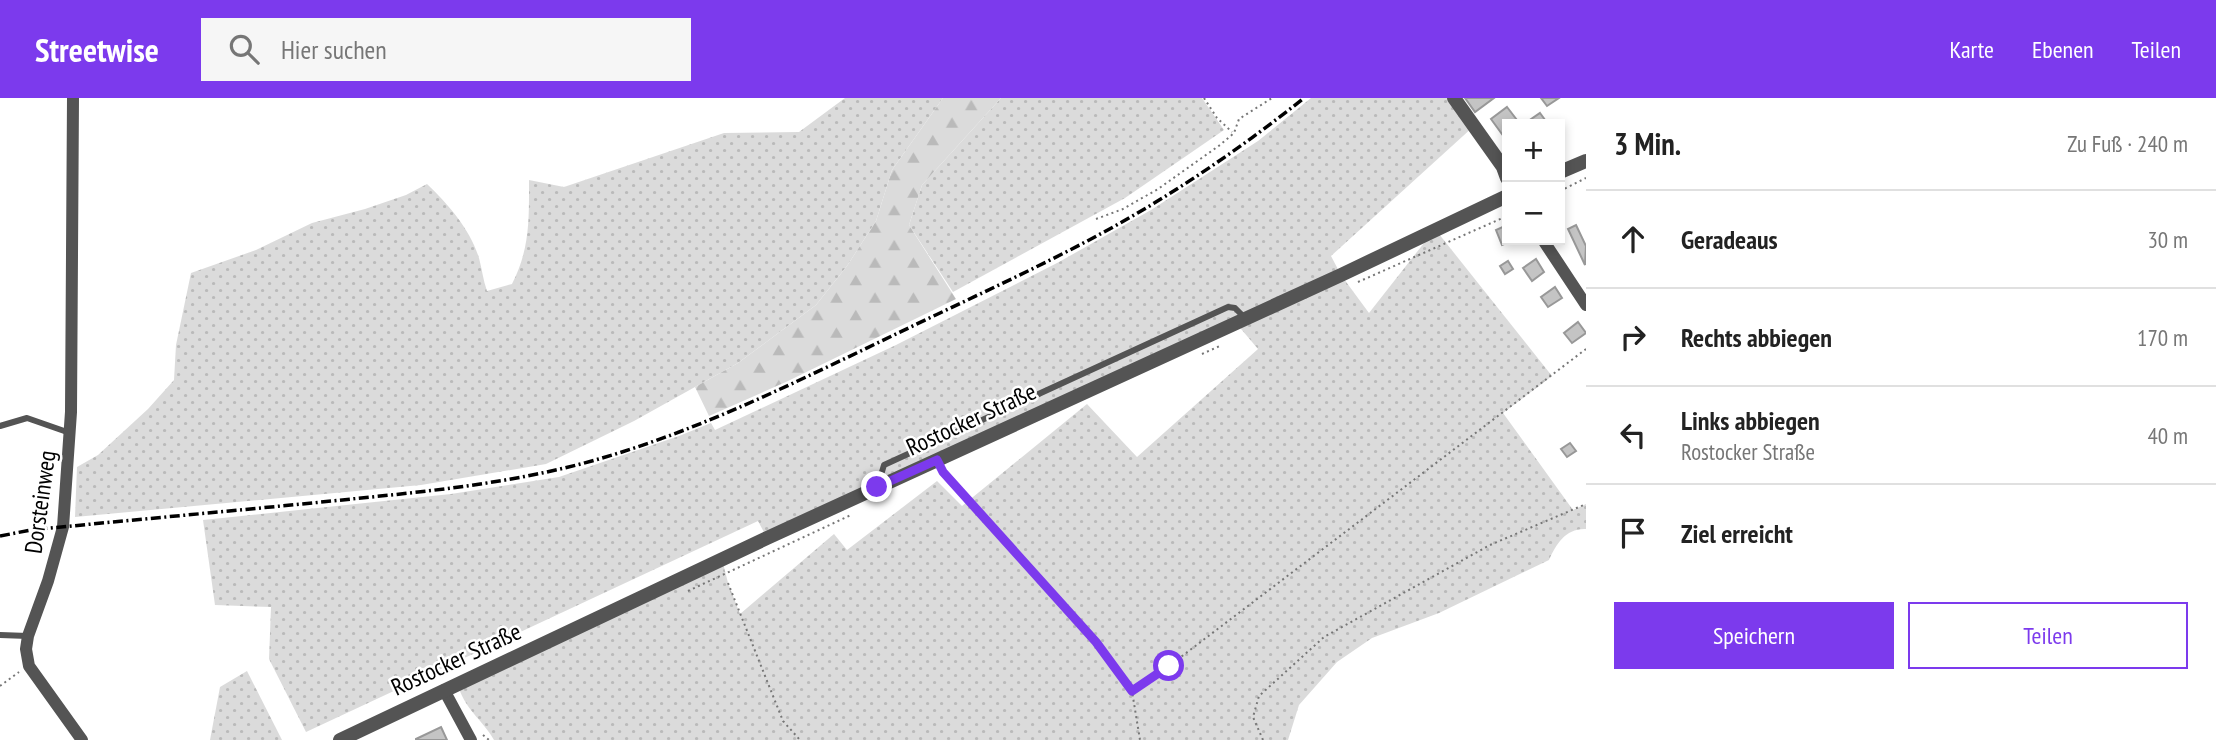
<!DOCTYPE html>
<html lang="de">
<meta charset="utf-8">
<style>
body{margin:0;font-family:"PT Sans Narrow",sans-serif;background:#f6f6f6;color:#222}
.controls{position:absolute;right:21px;top:21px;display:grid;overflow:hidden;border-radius:0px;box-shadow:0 4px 10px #0003}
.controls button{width:63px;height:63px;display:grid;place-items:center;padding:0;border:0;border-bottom:2px solid #e0e0e0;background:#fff;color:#222;font:35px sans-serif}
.stop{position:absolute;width:21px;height:21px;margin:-16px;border:5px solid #7c3aed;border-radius:50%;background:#fff}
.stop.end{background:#7c3aed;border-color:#fff;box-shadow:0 2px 7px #0008}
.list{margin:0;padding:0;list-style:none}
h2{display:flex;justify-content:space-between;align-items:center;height:91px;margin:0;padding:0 28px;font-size:30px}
h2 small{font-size:23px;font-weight:400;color:#767676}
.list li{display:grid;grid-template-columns:46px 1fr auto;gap:21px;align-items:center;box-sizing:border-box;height:98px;padding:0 28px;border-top:2px solid #e0e0e0}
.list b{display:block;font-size:26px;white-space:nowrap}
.list p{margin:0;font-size:23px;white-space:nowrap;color:#767676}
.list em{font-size:23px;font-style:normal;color:#767676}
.actions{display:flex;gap:14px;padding:21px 28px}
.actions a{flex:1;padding:16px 0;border:2px solid #7c3aed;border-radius:0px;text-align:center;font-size:24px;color:#7c3aed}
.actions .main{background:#7c3aed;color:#fff}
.icon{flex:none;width:38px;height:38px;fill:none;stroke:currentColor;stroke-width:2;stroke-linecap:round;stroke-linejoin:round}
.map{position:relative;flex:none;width:1586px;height:642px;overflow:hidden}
header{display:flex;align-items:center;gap:42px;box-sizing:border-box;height:98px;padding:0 35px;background:#7c3aed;color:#fff}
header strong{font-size:33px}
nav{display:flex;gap:38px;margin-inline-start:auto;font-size:24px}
.search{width:490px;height:63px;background:#f6f6f6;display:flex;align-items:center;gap:18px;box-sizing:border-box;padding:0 24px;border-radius:0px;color:#767676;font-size:26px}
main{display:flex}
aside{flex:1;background:#fff}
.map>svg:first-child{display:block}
.grass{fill:url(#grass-dots)}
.forest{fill:url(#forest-firs)}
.building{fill:#c4c4c4;stroke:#989898;stroke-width:2}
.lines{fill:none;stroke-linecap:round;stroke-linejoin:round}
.path{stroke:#767676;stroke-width:2;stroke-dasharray:2 3.5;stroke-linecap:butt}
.service{stroke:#545454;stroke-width:6}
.minor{stroke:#545454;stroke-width:12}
.tertiary{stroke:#545454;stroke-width:14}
.rail{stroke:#000;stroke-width:3.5;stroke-dasharray:10 3.5 2 3.5;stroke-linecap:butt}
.route{stroke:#7c3aed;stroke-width:9}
.labels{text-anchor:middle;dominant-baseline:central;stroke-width:5;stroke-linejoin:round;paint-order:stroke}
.street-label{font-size:24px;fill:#000;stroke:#fff}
</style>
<header>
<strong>Streetwise</strong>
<div class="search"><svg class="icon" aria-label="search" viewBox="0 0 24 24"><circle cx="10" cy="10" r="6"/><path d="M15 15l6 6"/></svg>Hier suchen</div>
<nav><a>Karte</a><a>Ebenen</a><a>Teilen</a></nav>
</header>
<main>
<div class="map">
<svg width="1586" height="642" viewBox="0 0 1586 642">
<defs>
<pattern id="grass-dots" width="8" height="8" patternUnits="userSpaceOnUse" patternTransform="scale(1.75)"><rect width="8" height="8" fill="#dbdbdb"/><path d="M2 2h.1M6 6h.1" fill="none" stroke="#bababa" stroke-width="1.8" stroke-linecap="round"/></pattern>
<pattern id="forest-firs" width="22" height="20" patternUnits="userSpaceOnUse" patternTransform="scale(1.75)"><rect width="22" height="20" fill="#dbdbdb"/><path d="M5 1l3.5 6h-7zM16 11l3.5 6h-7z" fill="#bababa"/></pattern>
</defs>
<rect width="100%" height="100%" fill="#fff"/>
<g class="grass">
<path d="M 845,0 L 943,0 L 892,72 L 876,123 L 847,168 L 816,207 L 738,265 L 634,323 L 546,366 L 421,387 L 75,419 L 77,369 L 98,357 L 148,311 L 174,282 L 176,247 L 191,175 L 256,152 L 312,125 L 365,111 L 406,97 L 427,86 C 448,106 470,131 479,160 C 482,171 483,182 487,193 L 512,186 C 530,151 529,121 529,82 L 564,89 L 724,35 L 799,34 Z"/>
<path d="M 1001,0 L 1202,0 L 1224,32 L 1125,100 L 953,194 L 909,127 L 922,87 Z"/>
<path d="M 1311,0 L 1454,0 L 1474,28 L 1331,158 L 1341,177 L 1369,215 L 1435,131 L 1552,278 L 1503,315 L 1573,412 L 1586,406 L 1586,431 C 1566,430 1556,446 1549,462 L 1439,515 L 1372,540 L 1337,564 L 1299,607 L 1288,642 L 494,642 C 483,622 463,610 458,586 L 722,461 L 728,485 L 740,516 L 834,436 L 847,452 L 937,383 L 962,408 L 1087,306 L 1137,359 L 1258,251 L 1236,225 L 767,440 L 758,423 L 306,634 L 269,561 L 271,509 L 215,507 L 203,422 L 451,396 L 559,379 L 679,338 L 711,325 L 715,332 L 896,247 L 1059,164 L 1151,112 L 1258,43 Z"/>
<path d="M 247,573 L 282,642 L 210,642 L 220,589 Z"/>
</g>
<path class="forest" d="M 943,0 L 1001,0 L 922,87 L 909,127 L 956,201 L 788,283 L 709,318 L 695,289 L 738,265 L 816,207 L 847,168 L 876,123 L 892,72 Z"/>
<g class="building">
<path d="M 1465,0 L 1494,0 L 1475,14 Z"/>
<path d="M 1541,0 L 1559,0 L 1547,8 Z"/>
<path d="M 1507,9 L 1520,26 L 1507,26 L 1507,43 L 1491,21 Z"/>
<path d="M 1540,15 L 1548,26 L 1524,26 Z"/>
<path d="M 1507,127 L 1507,142 L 1514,142 L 1502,147 L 1496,132 Z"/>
<path d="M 1576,127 L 1586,148 L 1585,167 L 1568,131 Z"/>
<path d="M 1536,161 L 1544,174 L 1532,183 L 1523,170 Z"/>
<path d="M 1508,163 L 1513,171 L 1505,176 L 1500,168 Z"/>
<path d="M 1555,189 L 1562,200 L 1548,209 L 1541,199 Z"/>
<path d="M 1578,224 L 1586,235 L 1572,245 L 1564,235 Z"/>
<path d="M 1570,345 L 1576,353 L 1567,359 L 1561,351 Z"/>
<path d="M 441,629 L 447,642 L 416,642 L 416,641 Z"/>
</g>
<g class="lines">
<g class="path">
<path d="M 1204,0 L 1217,20 L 1232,34"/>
<path d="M 1560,93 L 1586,80"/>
<path d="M 1096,121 L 1123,111 L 1158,91 L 1220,47 L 1234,35 L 1239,21 L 1272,0"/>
<path d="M 1358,184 L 1507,118"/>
<path d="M 1202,256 L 1222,247"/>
<path d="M 944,375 L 1096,544 L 1132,593 L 1140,642"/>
<path d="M 728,485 L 783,623 L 800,642"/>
<path d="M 688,493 L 851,417"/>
<path d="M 0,588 L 19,574"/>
<path d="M 1132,593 L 1169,568 L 1586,251"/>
<path d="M 483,637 L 489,642"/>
<path d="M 1263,642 L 1253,619 L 1259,598 L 1324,539 L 1490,447 L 1586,406"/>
</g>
<g class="service">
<path d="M 0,328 L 27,320 L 70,335"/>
<path d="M 878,387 L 884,367 L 1228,209 L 1235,210 L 1244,219"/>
<path d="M 0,537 L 28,538"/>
</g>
<g class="minor">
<path d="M 73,0 L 71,314 L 63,429 L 48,483 L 28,538 L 26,551 L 29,568 L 82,642"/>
<path d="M 1543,142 L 1586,207"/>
<path d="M 444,592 L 471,642"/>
</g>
<g class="tertiary">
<path d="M 1454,0 L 1503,69 L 1507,80"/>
<path d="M 1560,74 L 1586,63"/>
<path d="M 340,642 L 767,440 L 1341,177 L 1507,98"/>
</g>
<path class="rail" d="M 0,438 L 31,432 C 131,422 232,413 332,403 C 400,396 469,390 537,376 C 663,351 779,292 894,237 C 964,203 1036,171 1104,134 C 1174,96 1241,50 1304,0"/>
</g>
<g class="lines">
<path class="route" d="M 877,389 L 937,362 L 943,374 L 1096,544 L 1132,593 L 1169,568"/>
</g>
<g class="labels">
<g class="street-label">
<text transform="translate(971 321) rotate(-25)">Rostocker Straße</text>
<text transform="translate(40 404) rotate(-82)">Dorsteinweg</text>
<text transform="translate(456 561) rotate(-25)">Rostocker Straße</text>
</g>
</g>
</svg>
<div class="controls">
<button>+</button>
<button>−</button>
</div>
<div class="stop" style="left:1169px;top:568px"></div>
<div class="stop end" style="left:877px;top:389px"></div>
</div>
<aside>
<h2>3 Min.<small>Zu Fuß · 240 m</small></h2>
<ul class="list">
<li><svg class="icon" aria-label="ahead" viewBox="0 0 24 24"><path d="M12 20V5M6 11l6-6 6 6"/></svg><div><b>Geradeaus</b></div><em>30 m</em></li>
<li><svg class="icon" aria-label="right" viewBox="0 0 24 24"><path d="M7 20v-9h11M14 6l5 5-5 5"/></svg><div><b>Rechts abbiegen</b></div><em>170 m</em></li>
<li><svg class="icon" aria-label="left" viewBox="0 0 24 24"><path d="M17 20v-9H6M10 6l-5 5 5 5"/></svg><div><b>Links abbiegen</b><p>Rostocker Straße</p></div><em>40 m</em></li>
<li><svg class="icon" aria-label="arrive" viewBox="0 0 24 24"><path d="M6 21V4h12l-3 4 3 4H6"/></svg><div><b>Ziel erreicht</b></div></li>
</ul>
<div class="actions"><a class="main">Speichern</a><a>Teilen</a></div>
</aside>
</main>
